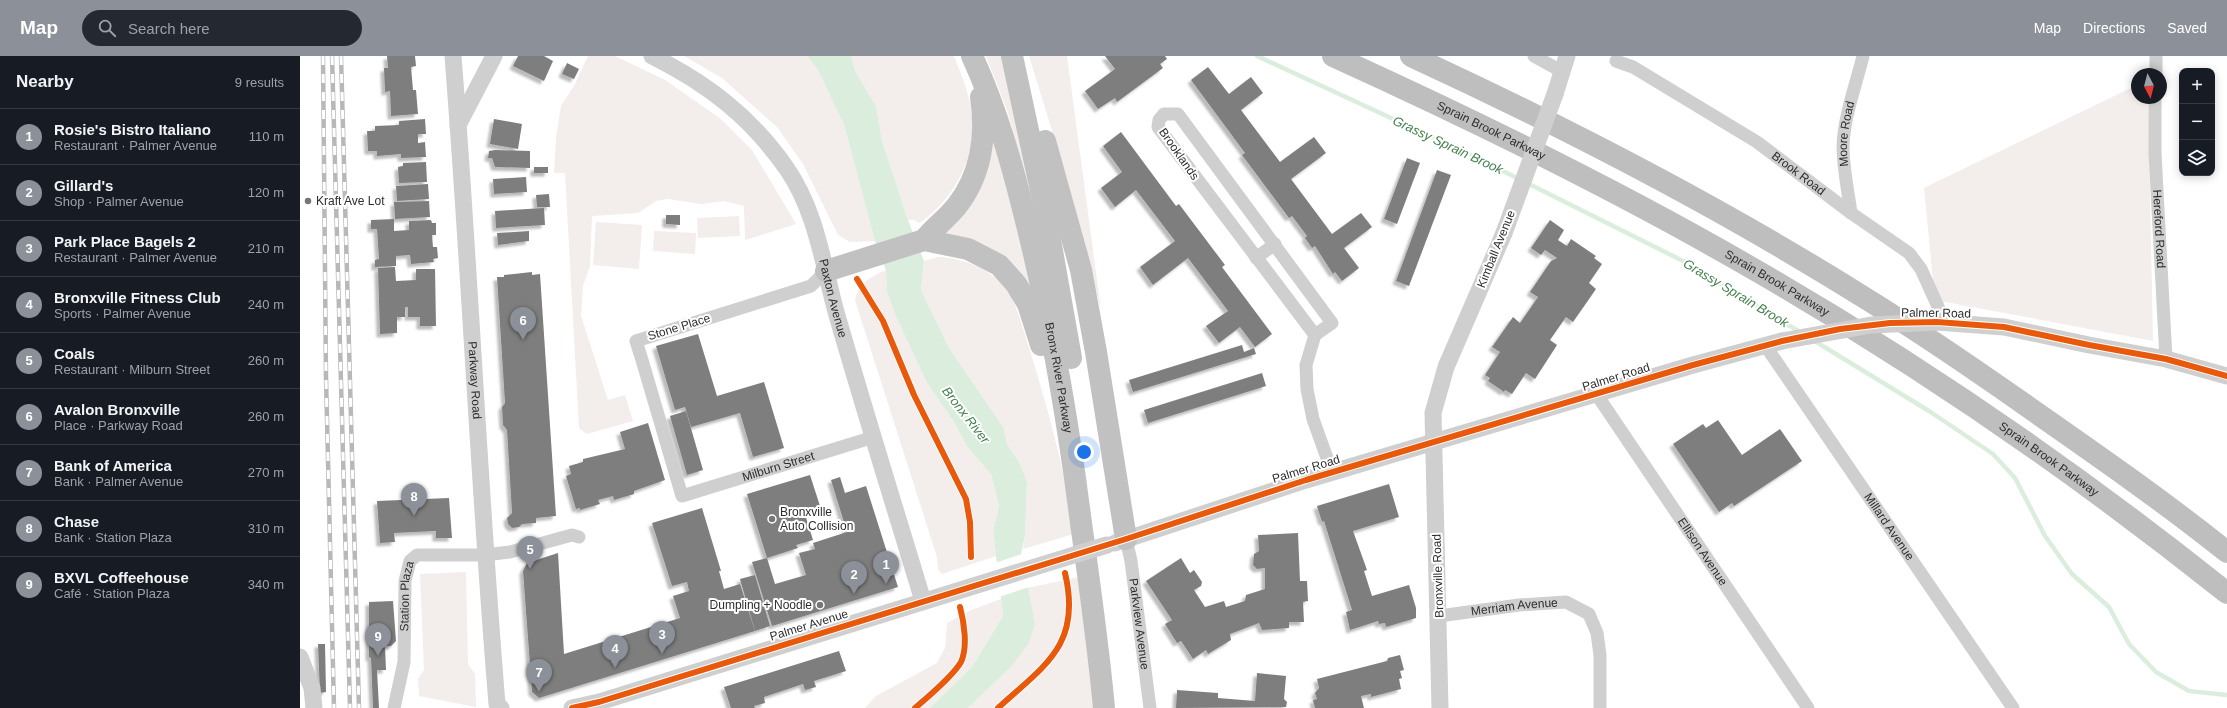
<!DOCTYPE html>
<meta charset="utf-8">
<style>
body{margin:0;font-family:Arial,sans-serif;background:#242831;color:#f1f3f6}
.controls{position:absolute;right:12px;top:12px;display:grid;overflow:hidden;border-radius:8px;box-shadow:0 2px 10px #0003}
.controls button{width:36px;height:36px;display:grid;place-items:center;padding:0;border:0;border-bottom:1px solid #363941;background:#171b24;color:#f1f3f6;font:20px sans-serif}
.compass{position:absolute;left:1831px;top:12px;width:36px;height:36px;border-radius:50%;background:#171b24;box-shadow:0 2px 10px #0003;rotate:173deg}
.you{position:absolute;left:784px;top:396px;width:14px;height:14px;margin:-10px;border:3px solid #fff;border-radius:50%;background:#1a73e8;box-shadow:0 0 0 6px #1a73e833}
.badge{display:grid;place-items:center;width:26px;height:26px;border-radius:50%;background:#8c9099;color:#fff;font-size:13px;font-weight:700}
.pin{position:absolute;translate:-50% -33px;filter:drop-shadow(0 1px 2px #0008)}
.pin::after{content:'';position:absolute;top:21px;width:14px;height:12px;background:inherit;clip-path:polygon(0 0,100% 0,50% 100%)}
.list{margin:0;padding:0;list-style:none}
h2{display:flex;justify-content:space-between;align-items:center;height:52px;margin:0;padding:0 16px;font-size:17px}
h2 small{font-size:13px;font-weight:400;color:#9ea1a6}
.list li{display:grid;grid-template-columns:26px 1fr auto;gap:12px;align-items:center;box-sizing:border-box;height:56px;padding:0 16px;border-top:1px solid #363941}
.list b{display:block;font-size:15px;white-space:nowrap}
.list p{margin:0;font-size:13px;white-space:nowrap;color:#9ea1a6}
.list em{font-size:13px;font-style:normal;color:#9ea1a6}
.icon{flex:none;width:22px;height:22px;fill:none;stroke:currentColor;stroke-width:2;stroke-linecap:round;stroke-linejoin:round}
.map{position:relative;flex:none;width:1927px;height:652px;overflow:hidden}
header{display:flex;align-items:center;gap:24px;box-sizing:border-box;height:56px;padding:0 20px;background:#8c9099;color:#fff}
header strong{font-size:19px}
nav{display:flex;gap:22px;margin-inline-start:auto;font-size:14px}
.search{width:280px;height:36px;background:#242831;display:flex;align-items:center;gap:10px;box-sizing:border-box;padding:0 14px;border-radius:22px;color:#9ea1a6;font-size:15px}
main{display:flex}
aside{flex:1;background:#171b24}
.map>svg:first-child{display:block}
.green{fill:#f3edec}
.water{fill:#dbeedd}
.pier{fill:#fff}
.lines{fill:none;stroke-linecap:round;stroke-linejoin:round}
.stream{stroke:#dbeedd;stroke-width:4.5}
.building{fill:#7e7e7e;filter:url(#shadow)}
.minor{stroke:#cfcfcf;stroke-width:13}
.tertiary{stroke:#cfcfcf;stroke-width:17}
.trunk{stroke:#c1c1c1;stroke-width:22}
.motorway{stroke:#bebebe;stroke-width:22}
.rail-casing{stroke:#b8b8b8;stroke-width:4.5}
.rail{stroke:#fff;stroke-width:3;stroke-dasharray:9;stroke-linecap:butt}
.tertiary-bridge{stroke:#cfcfcf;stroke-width:17}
.cycleway-casing{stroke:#fff;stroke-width:8}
.cycleway{stroke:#e8590c;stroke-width:6}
.poi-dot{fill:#767676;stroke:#fff;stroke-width:1.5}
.labels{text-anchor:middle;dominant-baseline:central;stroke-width:4;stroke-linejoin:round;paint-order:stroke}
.street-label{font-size:12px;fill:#2d2d2d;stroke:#fff}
.poi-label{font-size:12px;fill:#2d2d2d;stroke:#fff;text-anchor:start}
.water-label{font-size:13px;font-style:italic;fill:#427f4c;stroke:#fff}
</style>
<header>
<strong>Map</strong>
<div class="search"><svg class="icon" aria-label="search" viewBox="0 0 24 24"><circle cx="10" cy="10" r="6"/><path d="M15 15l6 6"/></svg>Search here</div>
<nav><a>Map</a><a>Directions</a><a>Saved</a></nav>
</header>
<main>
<aside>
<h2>Nearby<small>9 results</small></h2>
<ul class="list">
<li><span class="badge">1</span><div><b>Rosie's Bistro Italiano</b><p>Restaurant · Palmer Avenue</p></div><em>110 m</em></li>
<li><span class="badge">2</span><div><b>Gillard's</b><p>Shop · Palmer Avenue</p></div><em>120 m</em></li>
<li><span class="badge">3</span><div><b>Park Place Bagels 2</b><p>Restaurant · Palmer Avenue</p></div><em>210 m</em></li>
<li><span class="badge">4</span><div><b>Bronxville Fitness Club</b><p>Sports · Palmer Avenue</p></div><em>240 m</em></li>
<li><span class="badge">5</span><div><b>Coals</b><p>Restaurant · Milburn Street</p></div><em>260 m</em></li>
<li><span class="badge">6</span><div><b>Avalon Bronxville</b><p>Place · Parkway Road</p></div><em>260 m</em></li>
<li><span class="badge">7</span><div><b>Bank of America</b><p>Bank · Palmer Avenue</p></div><em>270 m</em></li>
<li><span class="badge">8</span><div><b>Chase</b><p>Bank · Station Plaza</p></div><em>310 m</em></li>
<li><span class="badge">9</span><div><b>BXVL Coffeehouse</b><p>Café · Station Plaza</p></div><em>340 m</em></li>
</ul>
</aside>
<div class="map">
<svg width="1927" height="652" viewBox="0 0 1927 652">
<defs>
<filter id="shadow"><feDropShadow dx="-3.5" dy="3.5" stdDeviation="1" flood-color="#0004"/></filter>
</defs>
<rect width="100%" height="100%" fill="#fff"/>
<g class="green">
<path d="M 288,0 L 315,0 L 365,24 L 421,63 L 452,94 L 496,168 L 445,184 L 444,150 L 424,145 L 401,148 L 368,143 L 356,145 L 338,157 L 292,160 L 290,210 L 283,230 L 281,260 L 308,344 L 325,339 L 333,365 L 287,378 L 279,372 L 265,117 L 254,117 L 256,82 L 261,50 L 275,28 Z"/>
<path d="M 384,0 L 507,0 L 518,14 L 544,69 L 575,185 L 550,186 L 538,179 L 503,108 L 477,71 L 422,22 Z"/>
<path d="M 551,0 L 654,0 C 663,23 675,52 673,77 C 670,113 648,148 619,167 L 614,164 L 608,164 L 582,85 L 576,50 L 555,15 Z"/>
<path d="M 686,0 L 703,0 L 730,127 L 727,124 L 707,54 Z"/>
<path d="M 729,0 L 767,0 L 801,254 L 767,123 Z"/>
<path d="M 1837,29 L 1837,42 L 1848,42 L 1853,285 L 1635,244 L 1624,132 Z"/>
<path d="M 693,86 L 710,139 L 732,226 L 729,230 L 641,176 Z"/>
<path d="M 439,160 L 440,180 L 398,182 L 397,162 Z"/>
<path d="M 296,166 L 342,169 L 339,213 L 293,209 Z"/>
<path d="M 354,175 L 396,177 L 395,198 L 353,195 Z"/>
<path d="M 638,201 C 664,202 691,213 708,235 C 712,240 714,248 717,254 C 741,328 763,401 774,478 L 723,493 L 725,480 L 727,428 L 721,409 L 707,388 L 704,372 L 649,292 L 621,234 L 624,205 Z"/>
<path d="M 586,214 L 587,236 L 627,327 L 652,363 L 668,392 L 691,418 L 699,450 L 693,475 L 696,500 L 642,518 L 638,513 L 637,501 L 555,244 C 558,228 571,220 586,214 Z"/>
<path d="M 166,516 L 168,608 L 175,618 L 176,651 L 119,640 L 118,623 L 124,614 L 120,518 Z"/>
<path d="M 779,521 L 794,652 L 668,652 L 711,611 L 735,566 L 727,532 Z"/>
<path d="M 701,543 L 703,560 L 672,611 L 630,652 L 565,652 L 576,640 L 637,607 L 645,592 L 647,567 L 671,554 Z"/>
</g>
<path class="water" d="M 507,0 L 551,0 L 555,15 L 576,50 L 582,85 L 608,164 L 624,205 L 621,234 L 649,292 L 704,372 L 707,388 L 721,409 L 727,427 L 725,480 L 721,498 L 735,567 L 729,587 L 711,611 L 668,652 L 630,652 L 672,611 L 703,560 L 693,475 L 699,450 L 691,418 L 668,392 L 652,363 L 627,327 L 597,262 L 587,236 L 586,214 L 575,185 L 544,69 L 518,14 Z"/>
<path class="pier" d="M 722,498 L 729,531 L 699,541 L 695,507 Z"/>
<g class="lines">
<g class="stream">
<path d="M 957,0 L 1171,99 L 1385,206 L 1500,276"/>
<path d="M 1513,284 L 1629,355 L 1693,398 L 1715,422 L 1745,480 L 1772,518 L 1809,551 L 1829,588 L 1856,616 L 1889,635 L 1927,639"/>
</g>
</g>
<g class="building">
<path d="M 87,0 L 115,0 L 116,10 L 111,11 L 113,34 L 116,34 L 118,58 L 91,60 L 90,35 L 85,36 L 84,12 L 88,12 Z"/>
<path d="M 218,0 L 244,0 L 253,5 L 244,25 L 213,10 Z"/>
<path d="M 805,0 L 865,0 L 867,3 L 860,8 L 863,12 L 817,46 L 815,42 L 798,53 L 785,35 L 815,13 Z"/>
<path d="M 267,7 L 279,13 L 274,23 L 262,18 Z"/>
<path d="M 908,11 L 929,38 L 951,21 L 963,37 L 941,54 L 980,106 L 1014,81 L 1026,97 L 991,123 L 1032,178 L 1061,157 L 1072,171 L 1044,192 L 1059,212 L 1042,225 L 1035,216 L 1033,218 L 1015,190 L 1012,192 L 1005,182 L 1007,180 L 992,160 L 989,162 L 942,99 L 945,97 L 891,24 Z"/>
<path d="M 125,63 L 126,78 L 118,78 L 118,87 L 125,86 L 126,101 L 101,102 L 101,98 L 77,100 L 77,95 L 68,95 L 67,75 L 75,75 L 75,70 L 99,69 L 99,65 Z"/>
<path d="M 194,63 L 222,68 L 218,93 L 190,88 Z"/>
<path d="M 821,76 L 876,150 L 879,148 L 925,209 L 922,211 L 972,278 L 955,291 L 940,271 L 919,287 L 906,270 L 928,255 L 888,202 L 853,229 L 840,211 L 875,185 L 836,134 L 815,151 L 801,132 L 822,116 L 803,90 Z"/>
<path d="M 195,94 L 230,95 L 230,112 L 195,111 L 192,102 L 188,102 L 189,95 Z"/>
<path d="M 1107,102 L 1120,107 L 1097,168 L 1084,163 Z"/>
<path d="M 126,106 L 127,126 L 99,127 L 98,111 L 103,110 L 103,107 Z"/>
<rect x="234" y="111" width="14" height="6"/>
<path d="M 1137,114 L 1151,119 L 1109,230 L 1096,225 Z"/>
<path d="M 226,121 L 227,136 L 194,138 L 193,123 Z"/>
<path d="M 128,128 L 129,143 L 97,145 L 96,130 Z"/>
<path d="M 249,138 L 250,151 L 237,151 L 236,139 Z"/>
<path d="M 129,145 L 130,161 L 95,163 L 94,146 Z"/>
<path d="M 244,152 L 245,169 L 196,172 L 195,155 Z"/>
<path d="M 366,159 L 380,159 L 380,169 L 366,168 Z"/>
<path d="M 94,163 L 94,175 L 109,174 L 109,165 L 131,164 L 132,167 L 136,167 L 136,179 L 132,179 L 133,191 L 137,191 L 138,202 L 133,203 L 134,206 L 111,208 L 110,199 L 96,200 L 96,210 L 75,211 L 75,204 L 79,203 L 77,173 L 71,173 L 71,164 Z"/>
<path d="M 1250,164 L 1264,174 L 1258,184 L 1267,190 L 1271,183 L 1296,200 L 1294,202 L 1302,208 L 1289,227 L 1296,233 L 1273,266 L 1266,261 L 1250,284 L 1257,289 L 1235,323 L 1226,317 L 1212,338 L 1205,334 L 1204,336 L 1188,325 L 1190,322 L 1185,319 L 1200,296 L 1192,291 L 1213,261 L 1220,267 L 1238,241 L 1230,236 L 1251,205 L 1257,202 L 1245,194 L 1241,199 L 1231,192 Z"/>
<path d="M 229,175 L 229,185 L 198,189 L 197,177 Z"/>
<path d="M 95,211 L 96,225 L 116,224 L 116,213 L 135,213 L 136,270 L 120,270 L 120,261 L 108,261 L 108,251 L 105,251 L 105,261 L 97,261 L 97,277 L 80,278 L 78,212 Z"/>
<path d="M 232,216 L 232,219 L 240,218 L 256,460 L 236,462 L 236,467 L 222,468 L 219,471 L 212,472 L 208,468 L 207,462 L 212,457 L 207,374 L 203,369 L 202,351 L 205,347 L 197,221 L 204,221 L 204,219 Z"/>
<path d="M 398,278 L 417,340 L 464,326 L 484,392 L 453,401 L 440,357 L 391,371 L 385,351 L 375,354 L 356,290 Z"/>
<path d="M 942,289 L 944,296 L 954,292 L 956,298 L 833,336 L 829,324 Z"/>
<path d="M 962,317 L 966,330 L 848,367 L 844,354 Z"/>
<path d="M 386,355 L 403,414 L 387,419 L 370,360 Z"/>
<path d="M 1418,364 L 1442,399 L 1480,373 L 1502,405 L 1434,450 L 1432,447 L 1419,456 L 1373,388 L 1403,368 L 1406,372 Z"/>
<path d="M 348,367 L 365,424 L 334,435 L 334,438 L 314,444 L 313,440 L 298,444 L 300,448 L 280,454 L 280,452 L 276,453 L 266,420 L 271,418 L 269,410 L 283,406 L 283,403 L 325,393 L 320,376 Z"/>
<path d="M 510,419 L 520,450 L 504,455 L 513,484 L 496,489 L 498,492 L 467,502 L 447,438 Z"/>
<path d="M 540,421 L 545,437 L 566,430 L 598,531 L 472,570 L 452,506 L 467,502 L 475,528 L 506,519 L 499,497 L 515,493 L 513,487 L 547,476 L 531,424 Z"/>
<path d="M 1089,428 L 1099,461 L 1053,475 L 1067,514 L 1064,515 L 1072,540 L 1109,529 L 1116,552 L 1116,562 L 1086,571 L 1085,567 L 1079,568 L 1078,565 L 1050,574 L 1046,556 L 1052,554 L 1024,465 L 1022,466 L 1017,450 Z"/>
<path d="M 149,442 L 152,482 L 136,482 L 136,475 L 94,477 L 95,486 L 80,487 L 77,445 Z"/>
<path d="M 402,452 L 421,515 L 419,515 L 424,533 L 440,528 L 455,575 L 239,642 L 232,636 L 223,515 L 227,507 L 258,497 L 264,598 L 380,562 L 373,540 L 389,535 L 387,526 L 372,530 L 352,467 Z"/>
<path d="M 998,477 L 1000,525 L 1007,525 L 1008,545 L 1003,546 L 1004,566 L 989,566 L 989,572 L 962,574 L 959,567 L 930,578 L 931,584 L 908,598 L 906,594 L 893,603 L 881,585 L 877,587 L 865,568 L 872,564 L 846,525 L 881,502 L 890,517 L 894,514 L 902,526 L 901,530 L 894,534 L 905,551 L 924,545 L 926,551 L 945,545 L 946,539 L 965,533 L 965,512 L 957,513 L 953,509 L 954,498 L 959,495 L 958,479 Z"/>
<path d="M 455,519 L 470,570 L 455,575 L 440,523 Z"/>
<path d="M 93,545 L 96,585 L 91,590 L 85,590 L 86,614 L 77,614 L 79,652 L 73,652 L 71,602 L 69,601 L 69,546 Z"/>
<path d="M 18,588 L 25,588 L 26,636 L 20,637 Z"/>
<path d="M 539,595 L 546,615 L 514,625 L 516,631 L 505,634 L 503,628 L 464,641 L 465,647 L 454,650 L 455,652 L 431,652 L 424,631 Z"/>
<path d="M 1100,599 L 1104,614 L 1100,615 L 1102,622 L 1099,623 L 1101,633 L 1071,641 L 1071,638 L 1061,640 L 1064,652 L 1015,652 L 1013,644 L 1017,643 L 1015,637 L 1019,632 L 1017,623 L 1087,605 L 1088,602 Z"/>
<path d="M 957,617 L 986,620 L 984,643 L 987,646 L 986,651 L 876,652 L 877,634 L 918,637 L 918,642 L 955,645 Z"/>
</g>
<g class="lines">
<g class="minor">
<path d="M 1234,0 L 1263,16"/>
<path id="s1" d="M 1316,5 L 1333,11 L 1457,86 L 1551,157 L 1609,197 L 1621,213 L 1645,266"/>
<path d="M 1856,18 L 1856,0"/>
<path id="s2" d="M 1855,42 L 1855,97 L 1866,303"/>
<path id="s3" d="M 1551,157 C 1548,135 1543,112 1543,90 C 1544,60 1556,29 1563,0"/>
<path d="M 956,202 L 975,188"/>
<path id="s4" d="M 526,215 L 511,230 L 336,285 L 342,304 L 382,440 L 574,381"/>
<path d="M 1015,279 L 858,71 L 859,64 L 864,58 L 878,58 L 1032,267 L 1015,279 L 1006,309 L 1007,333 L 1013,363 L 1032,416"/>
<path id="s5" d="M 1465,289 L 1713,652"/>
<path id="s6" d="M 1297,339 L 1508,652"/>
<path id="s7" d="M 826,483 L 831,505 L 850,652"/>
<path id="s8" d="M 1139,560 L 1219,549 L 1266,546 L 1289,558 L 1297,577 L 1300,599 L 1300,652"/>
<path id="s9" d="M 94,652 L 104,606 L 105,525 L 110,505 L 117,499 L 185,499 L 210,496 L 272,479 L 279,481"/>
</g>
<g class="tertiary">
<path id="s10" d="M 153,0 C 170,216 179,432 197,648 L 201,652"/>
<path id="s11" d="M 352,0 C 408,28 451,61 487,113 C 516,155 523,208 536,256 C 564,353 594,449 623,545"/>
<path d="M 1255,38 L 1267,0"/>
<path d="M 158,69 L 194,0"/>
<path d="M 1637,266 L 1704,271 L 1789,289 L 1866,303 L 1927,320"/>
<path d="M 815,487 L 1006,424 L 1393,309 L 1482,285"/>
<path d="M 0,601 L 12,632 L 14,652"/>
<path d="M 272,652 L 299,646 L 777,498"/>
<path d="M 1140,652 L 1133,357 L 1146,311 L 1204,177"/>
</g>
<g class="trunk">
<path id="s12" d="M 672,0 C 697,54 713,111 727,169 C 748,253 763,337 775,422 C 785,499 797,575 804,652"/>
<path d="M 712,0 L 743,144 L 771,302"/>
<path d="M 745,85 L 781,214 L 796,296 L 826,483"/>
<path d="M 624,184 C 634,172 646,163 656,151 C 681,120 687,80 681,41"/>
<path d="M 526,215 L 624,184 L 668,193 L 699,209 L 716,228 L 728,248 L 741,289"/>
</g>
<g class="motorway">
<path id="s13" d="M 1033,0 C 1176,65 1315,133 1450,211 C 1616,306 1778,418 1927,537"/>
<path d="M 1111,0 C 1267,72 1420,151 1565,242 C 1625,279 1683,319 1741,360 C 1804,404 1867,448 1927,496"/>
</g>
<g class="rail-casing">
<g id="rail">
<path d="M 23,0 L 26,321 L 34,652"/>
<path d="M 32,0 L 50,652"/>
<path d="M 41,0 L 59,652"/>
</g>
</g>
<use href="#rail" class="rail"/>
<g class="tertiary-bridge">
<path d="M 1204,177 L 1255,38"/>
<path d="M 1482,285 L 1571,269 L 1637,266"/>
<path d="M 777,498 L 807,489"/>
</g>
<g class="cycleway-casing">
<g id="cycleway">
<path d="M 557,223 L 583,265 L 614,339 L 666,443 L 670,466 L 671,501"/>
<path d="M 272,652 L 299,646 L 826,483 L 1006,424 L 1393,309 L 1482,285 L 1540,273 L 1590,267 L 1637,266 L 1704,271 L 1789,289 L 1866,303 L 1927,320"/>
<path d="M 615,652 C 628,641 653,620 661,606 C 668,591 664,566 660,551"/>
<path d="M 698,652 C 745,609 782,589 765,517"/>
</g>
</g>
<use href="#cycleway" class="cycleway"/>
</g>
<g class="poi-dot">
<circle cx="8" cy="145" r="4"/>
<circle cx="472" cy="463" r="4"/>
<circle cx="520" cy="549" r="4"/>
</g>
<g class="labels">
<g class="street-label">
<text stroke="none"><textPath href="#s13" startOffset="175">Sprain Brook Parkway</textPath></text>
<text stroke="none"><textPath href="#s3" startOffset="80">Moore Road</textPath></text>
<text transform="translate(879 98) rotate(55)">Brooklands</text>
<text stroke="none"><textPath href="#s1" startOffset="215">Brook Road</textPath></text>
<text stroke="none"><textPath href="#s2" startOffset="131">Hereford Road</textPath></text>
<text transform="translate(1196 193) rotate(-68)">Kimball Avenue</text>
<text stroke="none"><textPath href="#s13" startOffset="499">Sprain Brook Parkway</textPath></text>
<text stroke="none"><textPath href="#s11" startOffset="316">Paxton Avenue</textPath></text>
<text transform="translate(1636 257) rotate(1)">Palmer Road</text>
<text transform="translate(379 271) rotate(-17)">Stone Place</text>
<text transform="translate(1316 321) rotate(-17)">Palmer Road</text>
<text stroke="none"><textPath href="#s12" startOffset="334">Bronx River Parkway</textPath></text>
<text stroke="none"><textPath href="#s10" startOffset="325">Parkway Road</textPath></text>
<text stroke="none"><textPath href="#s13" startOffset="823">Sprain Brook Parkway</textPath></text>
<text stroke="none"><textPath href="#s4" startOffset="467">Milburn Street</textPath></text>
<text transform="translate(1006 413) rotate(-17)">Palmer Road</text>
<text stroke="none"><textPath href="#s5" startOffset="220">Millard Avenue</textPath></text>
<text stroke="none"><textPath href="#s6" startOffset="189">Ellison Avenue</textPath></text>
<text transform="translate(1138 520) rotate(-92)">Bronxville Road</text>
<text stroke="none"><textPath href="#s9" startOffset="113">Station Plaza</textPath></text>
<text stroke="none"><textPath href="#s8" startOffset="76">Merriam Avenue</textPath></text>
<text stroke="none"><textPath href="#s7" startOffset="86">Parkview Avenue</textPath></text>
<text transform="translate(509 569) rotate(-17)">Palmer Avenue</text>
</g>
<g class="poi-label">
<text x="16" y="145">Kraft Ave Lot</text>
<text x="480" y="456">Bronxville<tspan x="480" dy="14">Auto Collision</tspan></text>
<text x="512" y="549" text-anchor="end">Dumpling + Noodle</text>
</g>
<g class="water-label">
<text transform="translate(1148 89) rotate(25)">Grassy Sprain Brook</text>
<text transform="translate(1436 237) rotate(31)">Grassy Sprain Brook</text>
<text transform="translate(666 359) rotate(52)">Bronx River</text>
</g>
</g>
</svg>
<div class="controls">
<button>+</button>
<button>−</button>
<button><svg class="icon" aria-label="layers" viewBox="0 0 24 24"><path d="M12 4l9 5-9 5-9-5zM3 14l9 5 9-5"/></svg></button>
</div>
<svg class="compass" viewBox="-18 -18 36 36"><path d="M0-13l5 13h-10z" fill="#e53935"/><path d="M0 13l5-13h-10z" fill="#9ea1a6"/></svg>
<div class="you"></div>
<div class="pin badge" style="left:586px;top:528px">1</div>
<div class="pin badge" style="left:554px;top:538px">2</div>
<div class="pin badge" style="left:362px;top:598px">3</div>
<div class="pin badge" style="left:315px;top:612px">4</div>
<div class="pin badge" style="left:230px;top:513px">5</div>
<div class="pin badge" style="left:223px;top:284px">6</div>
<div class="pin badge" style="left:239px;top:636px">7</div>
<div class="pin badge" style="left:114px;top:460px">8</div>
<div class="pin badge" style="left:78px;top:600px">9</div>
</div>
</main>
